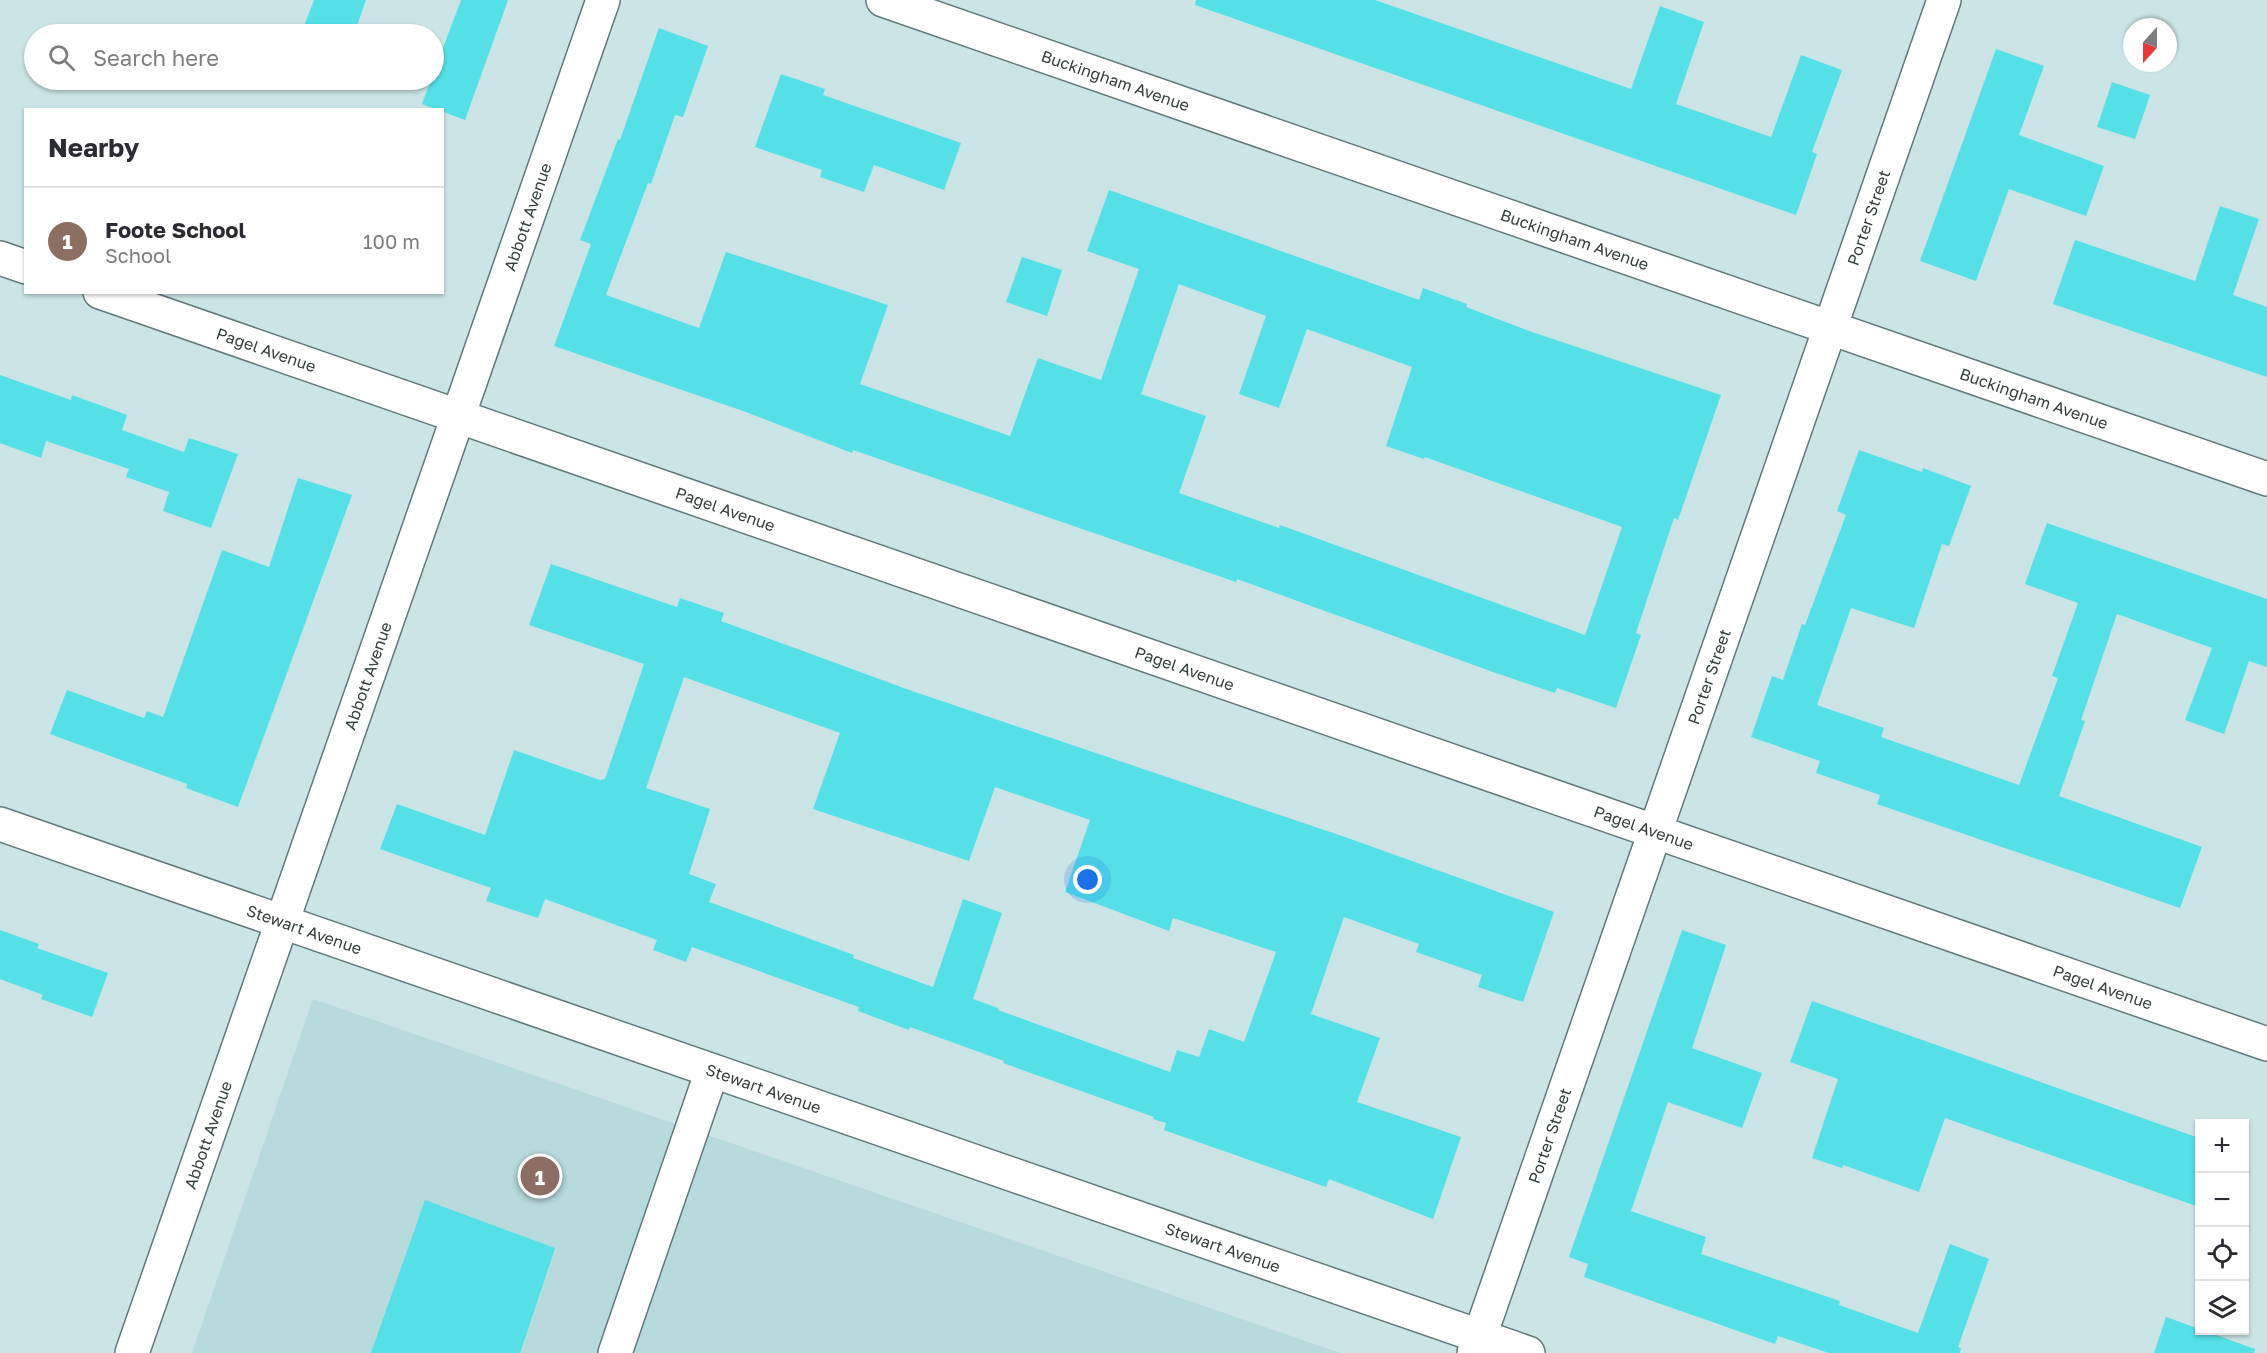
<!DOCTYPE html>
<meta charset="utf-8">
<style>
body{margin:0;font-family:"Golos Text",sans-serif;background:#f2f2f3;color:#2b2b33}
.controls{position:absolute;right:18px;bottom:18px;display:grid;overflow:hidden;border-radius:0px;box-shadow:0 2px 4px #0004}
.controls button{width:54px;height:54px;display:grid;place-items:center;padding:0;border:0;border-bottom:2px solid #e1e1e2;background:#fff;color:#2b2b33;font:30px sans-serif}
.compass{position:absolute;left:2123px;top:18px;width:54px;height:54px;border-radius:50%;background:#fff;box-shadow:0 2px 4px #0004;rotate:201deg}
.you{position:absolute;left:1088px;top:880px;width:21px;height:21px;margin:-15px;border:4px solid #fff;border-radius:50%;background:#1a73e8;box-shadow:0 0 0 9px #1a73e833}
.badge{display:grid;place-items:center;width:39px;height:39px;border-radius:50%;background:#1a73e8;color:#fff;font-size:20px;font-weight:700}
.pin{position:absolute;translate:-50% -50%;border:3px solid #fff;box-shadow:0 2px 6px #0006}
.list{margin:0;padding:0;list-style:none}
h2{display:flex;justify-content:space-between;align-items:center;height:78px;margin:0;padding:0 24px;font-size:26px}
h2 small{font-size:20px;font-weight:400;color:#7c7c81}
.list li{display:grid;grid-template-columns:39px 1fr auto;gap:18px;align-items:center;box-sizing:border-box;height:108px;padding:0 24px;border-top:2px solid #e1e1e2}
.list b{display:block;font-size:22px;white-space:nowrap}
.list p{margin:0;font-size:20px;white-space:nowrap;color:#7c7c81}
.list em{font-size:20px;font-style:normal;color:#7c7c81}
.icon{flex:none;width:33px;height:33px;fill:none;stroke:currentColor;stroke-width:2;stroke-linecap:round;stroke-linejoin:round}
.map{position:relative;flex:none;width:2267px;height:1353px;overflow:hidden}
.search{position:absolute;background:#fff;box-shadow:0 2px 4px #0004;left:24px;top:24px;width:420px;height:66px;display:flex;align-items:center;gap:15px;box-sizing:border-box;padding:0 21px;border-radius:33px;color:#7c7c81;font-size:22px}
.panel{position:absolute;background:#fff;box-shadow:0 2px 4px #0004;left:24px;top:108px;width:420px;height:186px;border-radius:0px}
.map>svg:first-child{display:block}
.built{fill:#b7dadc}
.building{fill:#55e0e7;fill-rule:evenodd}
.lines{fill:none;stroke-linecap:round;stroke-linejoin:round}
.minor-casing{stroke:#62797a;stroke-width:36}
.minor{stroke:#fff;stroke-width:33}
.labels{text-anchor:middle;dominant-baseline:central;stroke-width:6;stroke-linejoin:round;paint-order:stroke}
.street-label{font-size:16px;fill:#343e3e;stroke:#cbe4e6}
</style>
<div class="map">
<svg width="2267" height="1353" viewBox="0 0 2267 1353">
<rect width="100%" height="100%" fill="#cbe4e6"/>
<path class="built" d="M 313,999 L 1340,1353 L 192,1353 Z"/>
<g class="building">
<path d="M 314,0 L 366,0 L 354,34 L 301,34 Z"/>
<path d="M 461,0 L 508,0 L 465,120 L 422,104 Z"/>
<path d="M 1196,0 L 1375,0 L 1631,89 L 1660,6 L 1704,22 L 1676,104 L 1771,137 L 1801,55 L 1842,70 L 1812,152 L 1817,154 L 1796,215 L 1195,5 Z"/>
<path d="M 659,28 L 708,46 L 683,117 L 675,115 L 651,184 L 648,183 L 606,295 L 699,328 L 726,252 L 888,305 L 860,384 L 1010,436 L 1038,358 L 1101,380 L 1139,269 L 1087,251 L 1109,190 L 1419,300 L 1423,288 L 1467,304 L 1466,307 L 1529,331 L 1721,395 L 1678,520 L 1674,518 L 1636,633 L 1641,635 L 1616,708 L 1557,688 L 1555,693 L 1493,672 L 1237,579 L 1236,582 L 853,450 L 852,453 L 746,412 L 554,346 L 591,244 L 580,240 L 618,139 L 620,140 ZM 1179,284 L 1266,316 L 1239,394 L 1279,408 L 1307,329 L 1412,367 L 1386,446 L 1424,459 L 1425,457 L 1622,527 L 1585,635 L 1280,525 L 1279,528 L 1179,493 L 1206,416 L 1141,394 Z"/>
<path d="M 1996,49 L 2044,66 L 2019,135 L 2104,166 L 2086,216 L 2009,189 L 1976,281 L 1920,261 Z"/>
<path d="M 781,74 L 825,89 L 823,95 L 961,143 L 944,190 L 874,165 L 864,192 L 820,177 L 822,170 L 755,147 Z"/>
<path d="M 2112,82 L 2150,95 L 2135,139 L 2097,127 Z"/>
<path d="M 2220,206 L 2259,219 L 2233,295 L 2267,307 L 2267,377 L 2053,304 L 2075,240 L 2195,281 Z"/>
<path d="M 1022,257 L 1062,270 L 1047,316 L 1006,302 Z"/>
<path d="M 0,375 L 71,400 L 72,395 L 127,415 L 122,430 L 184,452 L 189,438 L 238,454 L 211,528 L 163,511 L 169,492 L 126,477 L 129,469 L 46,441 L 41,458 L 0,443 Z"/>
<path d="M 1859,450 L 1922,472 L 1923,468 L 1971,486 L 1949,546 L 1942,544 L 1914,628 L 1851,608 L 1817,705 L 1884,728 L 1881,737 L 2019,785 L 2058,678 L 2052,676 L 2078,603 L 2025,584 L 2047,523 L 2267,599 L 2267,667 L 2249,661 L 2224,734 L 2185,720 L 2212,648 L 2117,614 L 2081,720 L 2085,721 L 2059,796 L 2202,847 L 2180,908 L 1877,804 L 1880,795 L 1816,773 L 1820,761 L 1751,737 L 1772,676 L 1783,680 L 1802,624 L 1805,625 L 1846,515 L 1837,511 Z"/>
<path d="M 298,478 L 352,495 L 238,807 L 186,788 L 187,784 L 50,734 L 67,690 L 144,718 L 147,711 L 163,717 L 222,550 L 269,567 Z"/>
<path d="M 551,564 L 677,607 L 680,598 L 724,613 L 721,621 L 912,691 L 1345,837 L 1554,912 L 1523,1002 L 1478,987 L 1482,975 L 1416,952 L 1419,944 L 1344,917 L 1311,1014 L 1380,1038 L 1357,1102 L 1461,1137 L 1433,1219 L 1329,1179 L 1326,1187 L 1164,1130 L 1166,1123 L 1153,1119 L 1154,1117 L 1003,1063 L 1004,1061 L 910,1027 L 909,1030 L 858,1011 L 859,1007 L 692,947 L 686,962 L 653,950 L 657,940 L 545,899 L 538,918 L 486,901 L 491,888 L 380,849 L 397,804 L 485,835 L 514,750 L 600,780 L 605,779 L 644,664 L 529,625 ZM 684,677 L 840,733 L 813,809 L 969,861 L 995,787 L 1090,820 L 1065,892 L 1169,931 L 1173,918 L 1276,952 L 1244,1042 L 1209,1029 L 1199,1057 L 1177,1050 L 1170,1072 L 998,1010 L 998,1008 L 973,999 L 1002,913 L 963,899 L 933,987 L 853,958 L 854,955 L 709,902 L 716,884 L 689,874 L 710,809 L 646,788 Z"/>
<path d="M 0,930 L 39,944 L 37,948 L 108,973 L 92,1017 L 41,999 L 43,995 L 0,979 Z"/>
<path d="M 1682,930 L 1726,945 L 1692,1048 L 1762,1073 L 1742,1128 L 1668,1102 L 1631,1211 L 1706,1237 L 1701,1254 L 1840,1301 L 1839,1305 L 1918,1333 L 1950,1244 L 1989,1259 L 1958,1347 L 1961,1348 L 1960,1353 L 1829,1353 L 1778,1336 L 1775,1344 L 1584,1277 L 1588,1264 L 1569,1257 Z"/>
<path d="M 1812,1001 L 2199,1138 L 2199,1207 L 1945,1118 L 1919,1192 L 1843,1165 L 1842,1168 L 1812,1158 L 1838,1079 L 1790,1062 Z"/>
<path d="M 425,1200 L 555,1248 L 520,1353 L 371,1353 Z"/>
<path d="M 2166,1317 L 2255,1349 L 2254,1353 L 2154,1353 Z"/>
</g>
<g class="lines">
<g class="minor-casing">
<g id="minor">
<path id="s1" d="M 883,0 L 2267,479"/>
<path d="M 0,258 L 26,267"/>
<path id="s2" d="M 100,292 L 2267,1044"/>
<path id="s3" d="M 0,824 L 1528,1353"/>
<path id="s4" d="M 132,1353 L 603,0"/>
<path d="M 615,1353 L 712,1071"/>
<path id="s5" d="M 1474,1353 L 1944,0"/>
</g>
</g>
<use href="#minor" class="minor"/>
</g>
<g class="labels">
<g class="street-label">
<text stroke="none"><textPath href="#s1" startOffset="246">Buckingham Avenue</textPath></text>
<text stroke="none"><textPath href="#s4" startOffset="1203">Abbott Avenue</textPath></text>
<text stroke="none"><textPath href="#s5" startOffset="1202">Porter Street</textPath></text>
<text stroke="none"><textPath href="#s1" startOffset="732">Buckingham Avenue</textPath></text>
<text stroke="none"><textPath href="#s2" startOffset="176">Pagel Avenue</textPath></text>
<text stroke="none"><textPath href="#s1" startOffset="1218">Buckingham Avenue</textPath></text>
<text stroke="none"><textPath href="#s2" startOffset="662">Pagel Avenue</textPath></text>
<text stroke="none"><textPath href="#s2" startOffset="1148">Pagel Avenue</textPath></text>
<text stroke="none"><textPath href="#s4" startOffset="717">Abbott Avenue</textPath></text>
<text stroke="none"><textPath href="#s5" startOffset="716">Porter Street</textPath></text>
<text stroke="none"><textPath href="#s2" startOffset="1634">Pagel Avenue</textPath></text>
<text stroke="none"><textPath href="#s3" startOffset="322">Stewart Avenue</textPath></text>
<text stroke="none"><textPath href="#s2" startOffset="2120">Pagel Avenue</textPath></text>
<text stroke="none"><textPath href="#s3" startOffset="808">Stewart Avenue</textPath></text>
<text stroke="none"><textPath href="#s4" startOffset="231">Abbott Avenue</textPath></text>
<text stroke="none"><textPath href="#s5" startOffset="230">Porter Street</textPath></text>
<text stroke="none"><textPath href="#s3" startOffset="1294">Stewart Avenue</textPath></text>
</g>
</g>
</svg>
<div class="controls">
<button>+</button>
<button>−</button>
<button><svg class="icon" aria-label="locate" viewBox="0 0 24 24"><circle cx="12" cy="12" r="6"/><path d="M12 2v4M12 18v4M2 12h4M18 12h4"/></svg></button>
<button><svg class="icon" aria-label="layers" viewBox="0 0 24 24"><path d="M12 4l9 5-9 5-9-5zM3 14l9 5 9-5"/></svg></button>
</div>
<svg class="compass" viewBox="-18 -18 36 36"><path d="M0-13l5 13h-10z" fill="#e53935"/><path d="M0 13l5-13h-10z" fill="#7c7c81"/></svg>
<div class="you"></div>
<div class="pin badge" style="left:540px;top:1176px;background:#8d6e63">1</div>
<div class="search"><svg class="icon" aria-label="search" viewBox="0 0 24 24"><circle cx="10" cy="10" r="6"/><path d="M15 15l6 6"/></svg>Search here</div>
<section class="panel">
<h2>Nearby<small></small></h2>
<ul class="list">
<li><span class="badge" style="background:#8d6e63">1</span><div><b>Foote School</b><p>School</p></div><em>100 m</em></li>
</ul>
</section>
</div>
